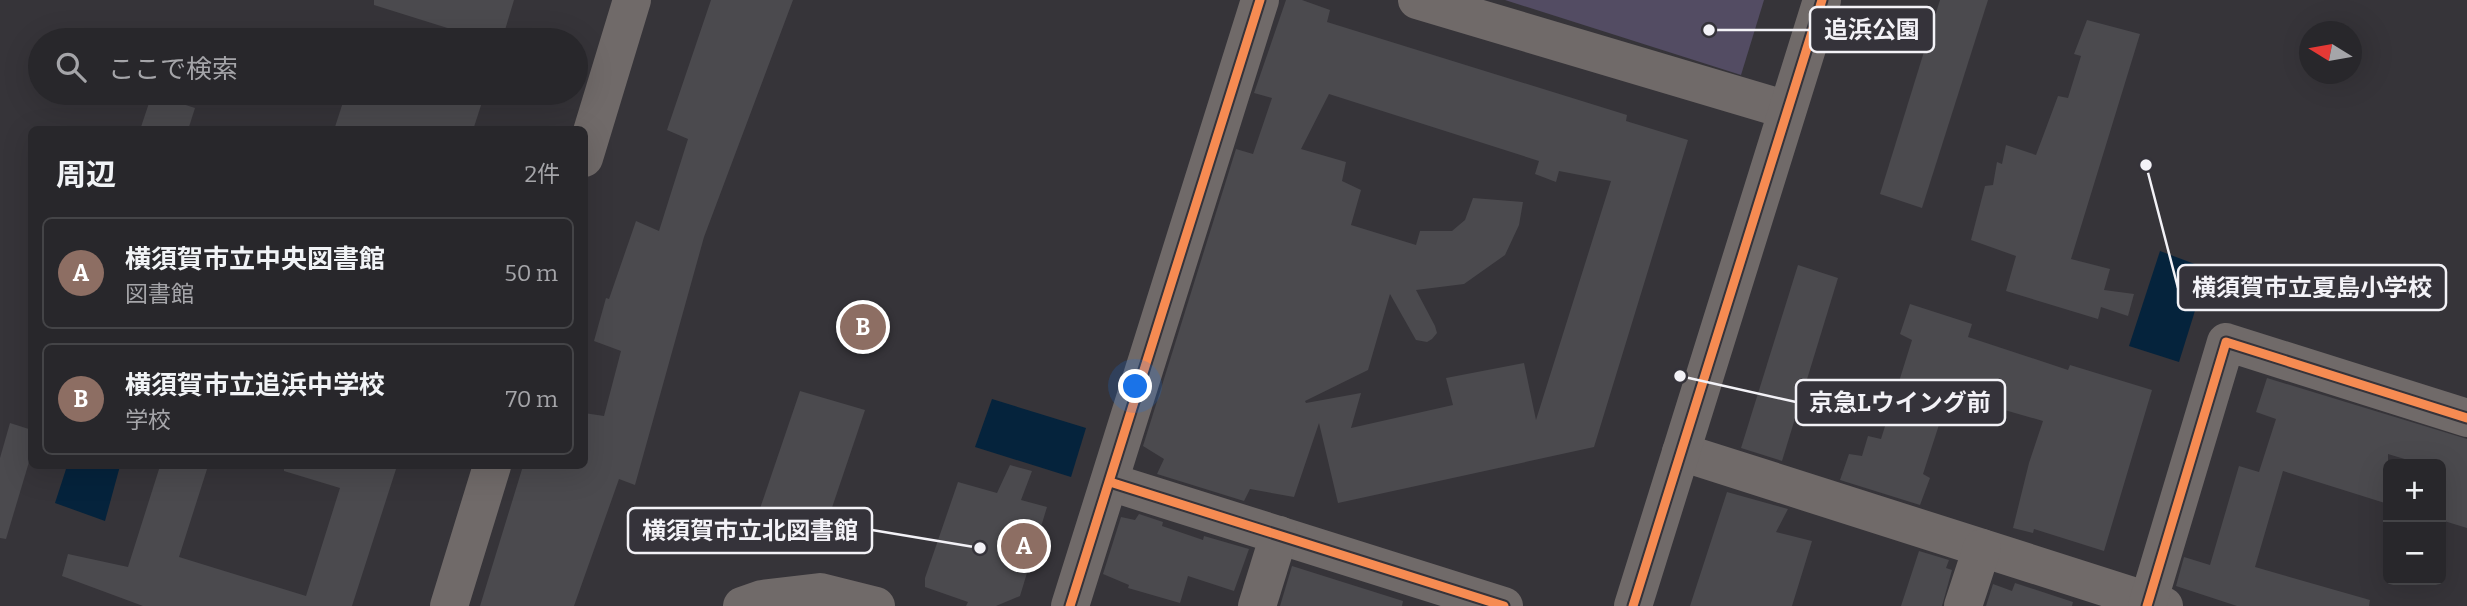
<!DOCTYPE html>
<html lang="ja">
<meta charset="utf-8">
<style>
body{margin:0;font-family:Bitter,"Noto Sans JP",serif;background:#343337;color:#f1f3f6}
.controls{position:absolute;right:21px;bottom:21px;display:grid;overflow:hidden;border-radius:10px;box-shadow:0 7px 28px #0002}
.controls button{width:63px;height:63px;display:grid;place-items:center;padding:0;border:0;border-bottom:2px solid #444447;background:#28272b;color:#f1f3f6;font:35px sans-serif}
.compass{position:absolute;left:2299px;top:21px;width:63px;height:63px;border-radius:50%;background:#28272b;box-shadow:0 7px 28px #0002;rotate:281deg}
.you{position:absolute;left:1136px;top:387px;width:24px;height:24px;margin:-18px;border:5px solid #fff;border-radius:50%;background:#1a73e8;box-shadow:0 0 0 10px #1a73e833}
.badge{display:grid;place-items:center;width:46px;height:46px;border-radius:50%;background:#b1b0b4;color:#fff;font-size:23px;font-weight:700}
.pin{position:absolute;translate:-50% -50%;border:4px solid #fff;box-shadow:0 2px 7px #0006}
.list{margin:0;padding:0;list-style:none}
h2{display:flex;justify-content:space-between;align-items:center;height:91px;margin:0;padding:0 28px;font-size:30px}
h2 small{font-size:23px;font-weight:400;color:#a5a5a9}
.list li{display:grid;grid-template-columns:46px 1fr auto;gap:21px;align-items:center;box-sizing:border-box;height:112px;margin:0 14px 14px;padding:0 14px;border:2px solid #444447;border-radius:10px}
.list b{display:block;font-size:26px;white-space:nowrap}
.list p{margin:0;font-size:23px;white-space:nowrap;color:#a5a5a9}
.list em{font-size:23px;font-style:normal;color:#a5a5a9}
.icon{flex:none;width:38px;height:38px;fill:none;stroke:currentColor;stroke-width:2;stroke-linecap:round;stroke-linejoin:round}
.map{position:relative;flex:none;width:2467px;height:606px;overflow:hidden}
.search{position:absolute;background:#28272b;box-shadow:0 7px 28px #0002;left:28px;top:28px;width:560px;height:77px;display:flex;align-items:center;gap:18px;box-sizing:border-box;padding:0 24px;border-radius:38px;color:#a5a5a9;font-size:26px}
.panel{position:absolute;background:#28272b;box-shadow:0 7px 28px #0002;left:28px;top:126px;width:560px;height:343px;border-radius:10px}
.map>svg:first-child{display:block}
.green{fill:#534c63}
.water{fill:#05233c}
.building{fill:#4b4a4e;fill-rule:evenodd}
.lines{fill:none;stroke-linecap:round;stroke-linejoin:round}
.minor{stroke:#706a69;stroke-width:38}
.cycleway-casing{stroke:#35333a;stroke-width:13}
.cycleway{stroke:#f68b52;stroke-width:9}
.leader{fill:none;stroke:#f3f2f7;stroke-width:2.5}
.callout-dot{fill:#f3f2f7;stroke:#35333a;stroke-width:2.5}
.callout{fill:#35333a;stroke:#f3f2f7;stroke-width:2.5}
.callout-label{font-size:24px;text-anchor:middle;font-weight:bold;fill:#f3f2f7}
</style>
<div class="map">
<svg width="2467" height="606" viewBox="0 0 2467 606">
<rect width="100%" height="100%" fill="#363439"/>
<path class="green" d="M 1505,0 L 1764,0 L 1741,75 Z"/>
<g class="water">
<path d="M 2160,251 L 2208,269 L 2179,362 L 2129,346 Z"/>
<path d="M 992,399 L 1086,428 L 1071,477 L 975,447 Z"/>
<path d="M 67,466 L 120,466 L 105,521 L 55,503 Z"/>
</g>
<g class="building">
<path d="M 374,0 L 514,0 L 502,40 L 454,40 L 457,31 L 374,5 Z"/>
<path d="M 711,0 L 793,0 L 704,237 L 635,485 L 619,479 L 574,606 L 480,606 L 523,466 L 584,466 L 584,413 L 604,416 L 621,351 L 594,341 L 606,298 L 609,299 L 636,221 L 659,231 L 688,139 L 667,130 Z"/>
<path d="M 1286,0 L 1302,0 L 1330,10 L 1327,22 L 1627,115 L 1626,121 L 1688,140 L 1594,447 L 1338,503 L 1319,423 L 1294,497 L 1250,489 L 1244,501 L 1157,474 L 1164,459 L 1143,446 L 1236,149 L 1253,154 L 1272,98 L 1254,93 ZM 1329,94 L 1539,161 L 1535,174 L 1556,182 L 1559,171 L 1611,181 L 1536,420 L 1524,363 L 1446,378 L 1453,405 L 1351,428 L 1361,393 L 1306,403 L 1305,401 L 1368,370 L 1390,294 L 1416,340 L 1427,342 L 1432,339 L 1437,333 L 1435,326 L 1416,290 L 1464,284 L 1505,255 L 1519,225 L 1523,202 L 1473,198 L 1465,220 L 1452,231 L 1420,231 L 1416,245 L 1351,225 L 1361,190 L 1342,181 L 1346,162 L 1301,149 Z"/>
<path d="M 1940,0 L 1988,0 L 1922,208 L 1880,194 Z"/>
<path d="M 2087,20 L 2140,34 L 2071,259 L 2110,269 L 2104,290 L 2134,294 L 2128,316 L 2101,307 L 2098,319 L 2006,291 L 2016,256 L 1971,240 L 1985,186 L 1993,185 L 1997,162 L 2002,164 L 2006,145 L 2036,155 L 2058,96 L 2068,98 L 2081,56 L 2074,54 Z"/>
<path d="M 346,93 L 485,93 L 473,130 L 334,130 Z"/>
<path d="M 152,94 L 195,108 L 188,130 L 140,130 Z"/>
<path d="M 1798,265 L 1838,278 L 1782,461 L 1741,448 Z"/>
<path d="M 1910,304 L 1972,324 L 1968,337 L 2068,370 L 2070,365 L 2152,390 L 2104,551 L 2034,529 L 2033,533 L 2013,528 L 2029,463 L 2043,421 L 1949,394 L 1923,474 L 1930,478 L 1920,505 L 1840,480 L 1849,454 L 1862,456 L 1868,436 L 1881,439 L 1912,340 L 1900,334 Z"/>
<path d="M 2267,378 L 2467,439 L 2467,528 L 2441,520 L 2441,464 L 2421,464 L 2388,454 L 2388,504 L 2283,471 L 2255,567 L 2370,600 L 2369,606 L 2237,606 L 2176,586 L 2184,557 L 2210,565 L 2239,466 L 2259,472 L 2276,419 L 2256,412 Z"/>
<path d="M 800,391 L 865,410 L 817,552 L 752,532 Z"/>
<path d="M 10,423 L 32,430 L 32,452 L 6,539 L 0,538 L 0,458 Z"/>
<path d="M 1010,465 L 1032,471 L 1021,500 L 1047,507 L 1020,596 L 996,606 L 966,606 L 968,602 L 925,587 L 925,578 L 958,482 L 997,493 Z"/>
<path d="M 160,466 L 208,466 L 179,557 L 306,596 L 340,488 L 284,471 L 284,466 L 397,466 L 352,606 L 143,606 L 62,576 L 68,554 L 128,567 Z"/>
<path d="M 1727,492 L 1788,509 L 1776,532 L 1812,541 L 1792,606 L 1690,606 Z"/>
<path d="M 1139,514 L 1163,522 L 1162,526 L 1203,540 L 1204,536 L 1249,549 L 1234,591 L 1188,576 L 1180,603 L 1128,588 L 1129,585 L 1103,574 L 1121,517 L 1135,520 Z"/>
<path d="M 1919,551 L 1949,560 L 1946,568 L 1952,570 L 1942,606 L 1901,606 Z"/>
<path d="M 1292,566 L 1403,601 L 1402,606 L 1280,606 Z"/>
<path d="M 2015,583 L 2073,602 L 2072,606 L 1986,606 L 1993,584 L 2012,591 Z"/>
</g>
<g class="lines">
<g class="minor">
<path d="M 1417,0 L 1787,110"/>
<path d="M 584,158 L 632,0"/>
<path d="M 1681,452 L 2164,606"/>
<path d="M 1110,482 L 1504,606"/>
<path d="M 449,606 L 492,466"/>
<path d="M 742,606 L 762,599 L 820,592 L 876,606"/>
<path d="M 1070,606 L 1260,0"/>
<path d="M 1257,606 L 1279,535"/>
<path d="M 1633,606 L 1822,0"/>
<path d="M 1963,606 L 1982,548"/>
<path d="M 2147,606 L 2226,342 L 2467,418"/>
</g>
<g class="cycleway-casing">
<g id="cycleway">
<path d="M 1110,482 L 1504,606"/>
<path d="M 1070,606 L 1260,0"/>
<path d="M 1633,606 L 1822,0"/>
<path d="M 2147,606 L 2226,342 L 2467,418"/>
</g>
</g>
<use href="#cycleway" class="cycleway"/>
</g>
<path class="leader" d="M1709 30L1810 30M2146 165L2178 288M1680 376L1796 402M980 548L872 530"/>
<g class="callout-dot">
<circle cx="1709" cy="30" r="7"/>
<circle cx="2146" cy="165" r="7"/>
<circle cx="1680" cy="376" r="7"/>
<circle cx="980" cy="548" r="7"/>
</g>
<g class="callout">
<rect x="1810" y="7" width="124" height="45" rx="7"/>
<rect x="2178" y="265" width="268" height="45" rx="7"/>
<rect x="1796" y="380" width="209" height="45" rx="7"/>
<rect x="628" y="508" width="244" height="45" rx="7"/>
</g>
<g class="callout-label">
<text x="1872" y="38">追浜公園</text>
<text x="2312" y="296">横須賀市立夏島小学校</text>
<text x="1900" y="411">京急Lウイング前</text>
<text x="750" y="539">横須賀市立北図書館</text>
</g>
</svg>
<div class="controls">
<button>+</button>
<button>−</button>
</div>
<svg class="compass" viewBox="-18 -18 36 36"><path d="M0-13l5 13h-10z" fill="#e53935"/><path d="M0 13l5-13h-10z" fill="#a5a5a9"/></svg>
<div class="you"></div>
<div class="pin badge" style="left:1024px;top:546px;background:#8d6e63">A</div>
<div class="pin badge" style="left:863px;top:327px;background:#8d6e63">B</div>
<div class="search"><svg class="icon" aria-label="search" viewBox="0 0 24 24"><circle cx="10" cy="10" r="6"/><path d="M15 15l6 6"/></svg>ここで検索</div>
<section class="panel">
<h2>周辺<small>2件</small></h2>
<ul class="list">
<li><span class="badge" style="background:#8d6e63">A</span><div><b>横須賀市立中央図書館</b><p>図書館</p></div><em>50 m</em></li>
<li><span class="badge" style="background:#8d6e63">B</span><div><b>横須賀市立追浜中学校</b><p>学校</p></div><em>70 m</em></li>
</ul>
</section>
</div>
